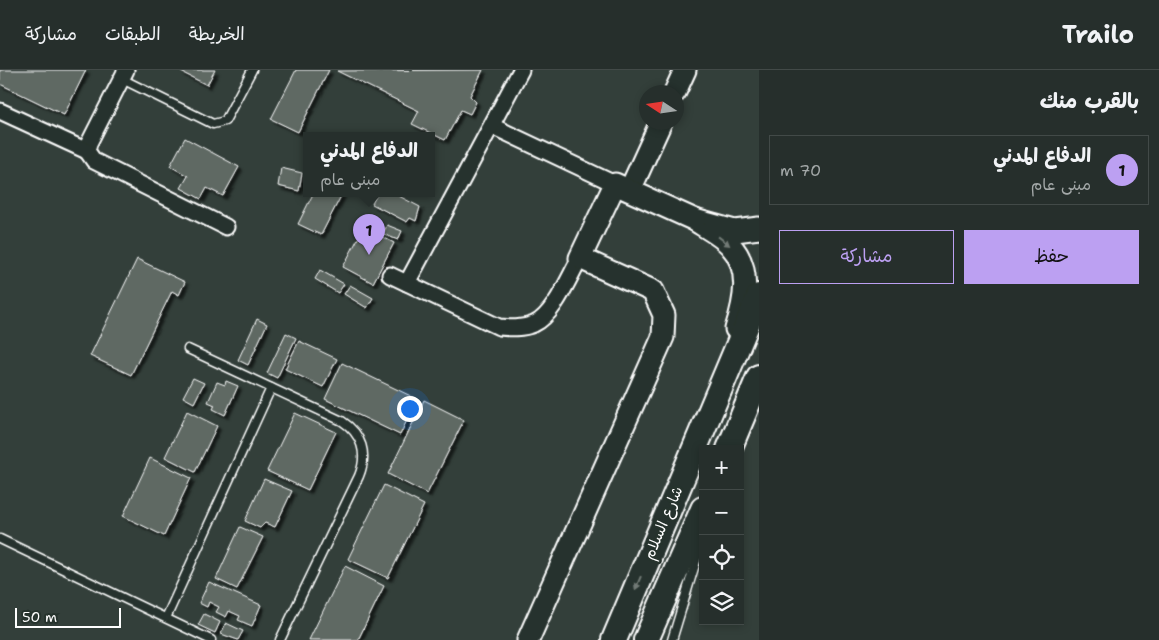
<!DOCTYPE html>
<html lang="ar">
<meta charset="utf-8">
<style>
body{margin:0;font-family:"Shantell Sans","Playpen Sans Arabic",sans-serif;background:#323b38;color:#f1f3f6;direction:rtl}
.controls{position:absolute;right:15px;bottom:15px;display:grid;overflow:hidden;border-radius:0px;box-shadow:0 2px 8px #0003}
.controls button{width:45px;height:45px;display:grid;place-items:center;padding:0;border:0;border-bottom:1px solid #424a48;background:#262f2c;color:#f1f3f6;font:25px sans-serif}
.compass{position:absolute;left:639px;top:15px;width:45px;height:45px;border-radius:50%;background:#262f2c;box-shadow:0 2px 8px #0003;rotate:282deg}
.scale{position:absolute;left:15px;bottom:12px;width:106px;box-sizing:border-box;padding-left:5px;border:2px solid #fff;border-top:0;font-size:14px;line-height:18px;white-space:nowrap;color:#fff;-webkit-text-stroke:4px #26332d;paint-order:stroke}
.you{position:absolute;left:409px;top:338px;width:18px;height:18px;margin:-12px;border:4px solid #fff;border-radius:50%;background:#1a73e8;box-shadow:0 0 0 8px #1a73e833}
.badge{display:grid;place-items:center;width:32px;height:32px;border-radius:50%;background:#bca0f2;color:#111;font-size:16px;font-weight:700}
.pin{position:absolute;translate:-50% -41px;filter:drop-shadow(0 1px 2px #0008)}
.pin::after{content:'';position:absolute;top:26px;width:18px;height:15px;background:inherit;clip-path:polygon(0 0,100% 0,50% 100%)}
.popup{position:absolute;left:303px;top:62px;width:132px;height:65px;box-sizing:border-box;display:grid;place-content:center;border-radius:0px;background:#262f2c;filter:drop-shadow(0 1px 4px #0005);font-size:16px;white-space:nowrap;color:#a4a9a9}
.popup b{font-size:19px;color:#f1f3f6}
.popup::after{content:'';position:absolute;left:50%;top:100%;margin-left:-10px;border:10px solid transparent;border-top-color:#262f2c}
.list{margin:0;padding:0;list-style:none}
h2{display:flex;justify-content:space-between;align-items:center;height:65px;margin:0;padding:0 20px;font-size:21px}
h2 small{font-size:16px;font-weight:400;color:#a4a9a9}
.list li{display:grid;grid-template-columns:32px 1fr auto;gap:15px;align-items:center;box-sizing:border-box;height:70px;margin:0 10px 10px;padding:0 10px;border:1px solid #424a48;border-radius:0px}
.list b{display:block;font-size:19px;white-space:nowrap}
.list p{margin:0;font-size:16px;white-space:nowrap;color:#a4a9a9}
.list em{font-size:16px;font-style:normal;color:#a4a9a9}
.actions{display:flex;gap:10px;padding:15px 20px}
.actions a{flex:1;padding:11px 0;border:1px solid #bca0f2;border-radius:0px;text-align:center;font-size:18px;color:#bca0f2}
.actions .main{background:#bca0f2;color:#111}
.icon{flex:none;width:28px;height:28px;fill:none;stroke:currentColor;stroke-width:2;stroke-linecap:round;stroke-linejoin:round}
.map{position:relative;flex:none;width:759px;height:570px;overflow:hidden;direction:ltr}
header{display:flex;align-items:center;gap:30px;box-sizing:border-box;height:70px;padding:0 25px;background:#262f2c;border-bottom:1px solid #424a48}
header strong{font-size:24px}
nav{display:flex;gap:28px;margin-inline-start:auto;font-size:18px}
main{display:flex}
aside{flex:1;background:#262f2c}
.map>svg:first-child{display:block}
.building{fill:#5f6964;stroke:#fff;filter:url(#shadow)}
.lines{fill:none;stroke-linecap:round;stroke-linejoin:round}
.lane-casing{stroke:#fff;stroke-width:11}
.street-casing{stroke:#fff;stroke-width:19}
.secondary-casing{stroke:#fff;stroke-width:25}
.primary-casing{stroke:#fff;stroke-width:28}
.lane{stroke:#26332d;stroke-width:8}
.street{stroke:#26332d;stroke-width:15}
.secondary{stroke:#26332d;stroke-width:21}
.primary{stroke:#26332d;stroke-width:24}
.oneway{fill:#727a76}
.labels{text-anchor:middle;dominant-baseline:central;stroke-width:5;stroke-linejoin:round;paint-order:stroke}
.street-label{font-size:15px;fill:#fff;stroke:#26332d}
</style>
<header>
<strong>Trailo</strong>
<nav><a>الخريطة</a><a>الطبقات</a><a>مشاركة</a></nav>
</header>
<main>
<aside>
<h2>بالقرب منك<small></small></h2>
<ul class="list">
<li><span class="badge">1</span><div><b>الدفاع المدني</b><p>مبنى عام</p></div><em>70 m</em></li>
</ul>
<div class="actions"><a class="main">حفظ</a><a>مشاركة</a></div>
</aside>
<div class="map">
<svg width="759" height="570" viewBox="0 0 759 570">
<defs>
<filter id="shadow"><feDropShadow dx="3.5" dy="3.5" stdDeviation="1" flood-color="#0009"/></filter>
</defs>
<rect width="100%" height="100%" fill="#333f3a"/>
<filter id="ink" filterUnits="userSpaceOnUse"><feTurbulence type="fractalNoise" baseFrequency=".02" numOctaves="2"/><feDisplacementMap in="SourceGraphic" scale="10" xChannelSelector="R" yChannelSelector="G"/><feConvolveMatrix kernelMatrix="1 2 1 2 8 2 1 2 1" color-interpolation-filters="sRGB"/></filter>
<g filter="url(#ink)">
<g class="building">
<path d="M 0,0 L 86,0 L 64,45 L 0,14 Z"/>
<path d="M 182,0 L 215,0 L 207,15 L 181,2 Z"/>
<path d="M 296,0 L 329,0 L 298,62 L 271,49 Z"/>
<path d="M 483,0 L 470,26 L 476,32 L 470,44 L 461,40 L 445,70 L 412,54 L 419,41 L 337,1 Z"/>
<path d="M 185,68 L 239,97 L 223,126 L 207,118 L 201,129 L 181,118 L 188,106 L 170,96 Z"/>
<path d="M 281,98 L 302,103 L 299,121 L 278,116 Z"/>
<path d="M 313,124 L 342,124 L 321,165 L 298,154 Z"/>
<path d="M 377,124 L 395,124 L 420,137 L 416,151 L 410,148 L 407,152 L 372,134 Z"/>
<path d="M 387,155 L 402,161 L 398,170 L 383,164 Z"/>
<path d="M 364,157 L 394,173 L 373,213 L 343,197 Z"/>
<path d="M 137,189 L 185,212 L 179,225 L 172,221 L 131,305 L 90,286 Z"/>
<path d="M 320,200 L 344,214 L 338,223 L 315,209 Z"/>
<path d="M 350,215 L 373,228 L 367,238 L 344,224 Z"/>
<path d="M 257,249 L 267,254 L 248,295 L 238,290 Z"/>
<path d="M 286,263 L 296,268 L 277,308 L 267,303 Z"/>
<path d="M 299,271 L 337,289 L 323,317 L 285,299 Z"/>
<path d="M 342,293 L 417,329 L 400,365 L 325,329 Z"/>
<path d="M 193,308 L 204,313 L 194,333 L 183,327 Z"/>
<path d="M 226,311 L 238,316 L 225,345 L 213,339 L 215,335 L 208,332 L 217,312 L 225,315 Z"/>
<path d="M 424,330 L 464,350 L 427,424 L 388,404 Z"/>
<path d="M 187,341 L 217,356 L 195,402 L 165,387 Z"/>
<path d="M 295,343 L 336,362 L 308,420 L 267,401 Z"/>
<path d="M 150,388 L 191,408 L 164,466 L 123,446 Z"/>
<path d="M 264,409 L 292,421 L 275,457 L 265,453 L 260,458 L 245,451 Z"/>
<path d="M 384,415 L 424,435 L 388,508 L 348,489 Z"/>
<path d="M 240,457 L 263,467 L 237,519 L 216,509 Z"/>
<path d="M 345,496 L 384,516 L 358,570 L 309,570 Z"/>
<path d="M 209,512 L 261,535 L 252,556 L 238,550 L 240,546 L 229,541 L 226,547 L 216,542 L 219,537 L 209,532 L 207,537 L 199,533 Z"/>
<path d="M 204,544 L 220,552 L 215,563 L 198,555 Z"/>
<path d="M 226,553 L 243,561 L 238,570 L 221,564 Z"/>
</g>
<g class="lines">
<g class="lane-casing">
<g id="lane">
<path d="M 122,9 L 213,54 L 225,51 L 252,0"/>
<path d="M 188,279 L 342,351 C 362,364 368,384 359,406 L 280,570"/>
<path d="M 0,469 L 211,570"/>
<path d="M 166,548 L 271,318"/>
<path d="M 672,570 L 703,468"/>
</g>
</g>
<g class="street-casing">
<g id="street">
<path d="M 126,0 L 89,73 L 87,81 L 94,91 L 226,157"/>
<path d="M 0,41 L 87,81"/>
<path d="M 492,56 L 615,114"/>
<path d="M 390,205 L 499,257 C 510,258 522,259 534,254 C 554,245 569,207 580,188"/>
<path d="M 407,213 L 521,0"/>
</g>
</g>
<g class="secondary-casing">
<g id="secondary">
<path d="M 675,22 L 685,0"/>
<path d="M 630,120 L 661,52"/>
<path d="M 736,259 C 745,231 752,198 730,175 C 721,165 706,158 695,150 L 735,161 L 759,158"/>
<path d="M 528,570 L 663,267 L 664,245 L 653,221 L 580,188 L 615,114 L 695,150"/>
</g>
</g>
<g class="primary-casing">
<g id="primary">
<path d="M 729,379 L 759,307"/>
<path d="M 614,570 L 759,226"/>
<path d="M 646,570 L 703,439"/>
</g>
</g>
<use href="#lane" class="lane"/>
<use href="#street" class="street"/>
<use href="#secondary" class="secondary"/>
<use href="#primary" class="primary"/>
</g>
<defs><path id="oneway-solid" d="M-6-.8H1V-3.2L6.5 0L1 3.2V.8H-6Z" transform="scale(1.25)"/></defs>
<g class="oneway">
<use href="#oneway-solid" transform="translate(724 171) rotate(38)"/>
<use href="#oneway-solid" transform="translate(638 513) rotate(113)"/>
</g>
</g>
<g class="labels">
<g class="street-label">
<text transform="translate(663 453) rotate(-67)">شارع السلام</text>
</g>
</g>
</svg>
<div class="controls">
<button>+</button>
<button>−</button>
<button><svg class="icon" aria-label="locate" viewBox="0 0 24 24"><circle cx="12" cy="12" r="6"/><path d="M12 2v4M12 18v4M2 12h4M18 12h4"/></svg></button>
<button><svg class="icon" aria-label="layers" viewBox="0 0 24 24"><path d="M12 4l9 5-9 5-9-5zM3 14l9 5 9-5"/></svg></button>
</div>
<svg class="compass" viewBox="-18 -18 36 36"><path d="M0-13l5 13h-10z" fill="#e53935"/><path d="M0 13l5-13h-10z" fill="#a4a9a9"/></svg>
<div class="scale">50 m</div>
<div class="you"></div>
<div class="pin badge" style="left:369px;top:185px">1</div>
<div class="popup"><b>الدفاع المدني</b>مبنى عام</div>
</div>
</main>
